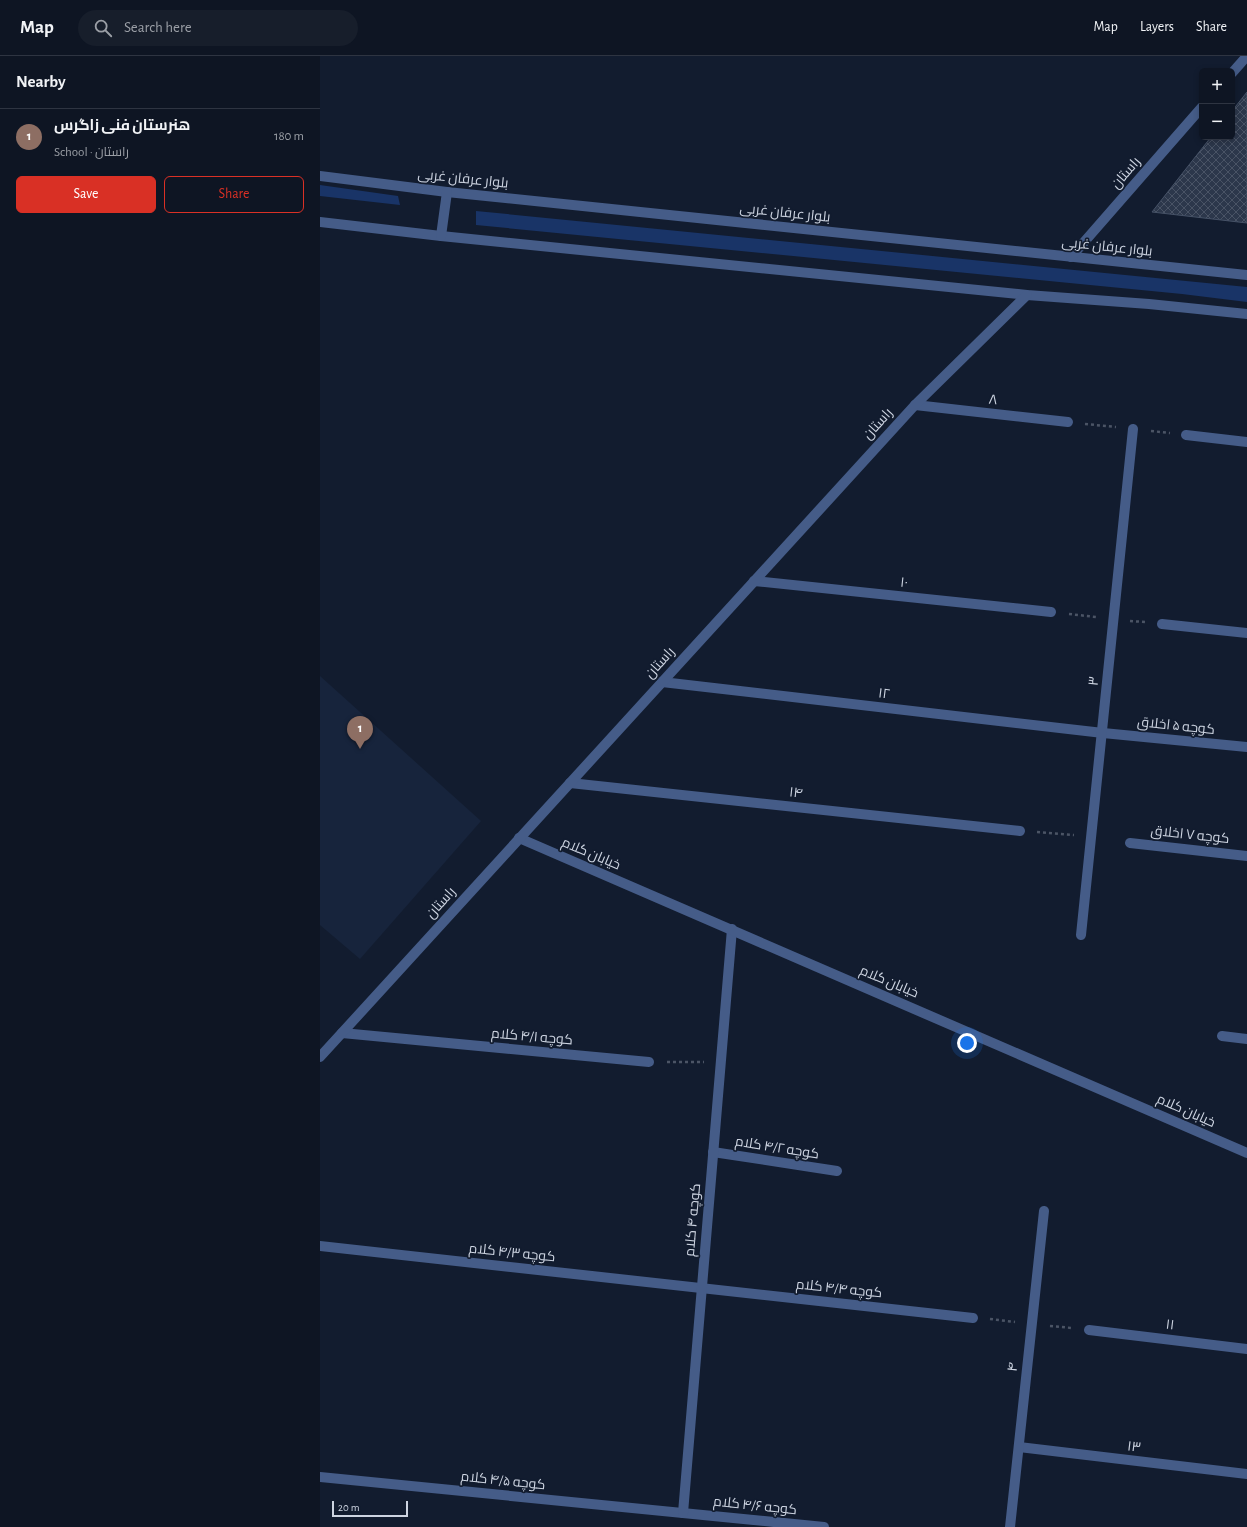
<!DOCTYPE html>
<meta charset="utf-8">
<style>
body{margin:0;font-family:"Alegreya Sans",Cairo,sans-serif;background:#171e2b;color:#f1f3f6}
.controls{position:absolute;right:12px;top:12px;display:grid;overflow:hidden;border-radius:6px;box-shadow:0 2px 6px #0003}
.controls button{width:36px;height:36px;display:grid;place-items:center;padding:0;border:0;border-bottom:1px solid #2e3441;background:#0e1523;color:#f1f3f6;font:20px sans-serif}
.scale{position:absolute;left:12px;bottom:10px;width:76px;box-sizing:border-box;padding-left:4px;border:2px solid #cdd4e1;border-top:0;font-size:11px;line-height:14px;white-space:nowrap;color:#cdd4e1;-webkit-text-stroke:3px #121c2f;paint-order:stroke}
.you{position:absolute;left:647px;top:987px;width:14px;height:14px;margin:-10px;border:3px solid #fff;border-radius:50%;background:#1a73e8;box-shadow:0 0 0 6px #1a73e833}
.badge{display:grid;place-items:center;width:26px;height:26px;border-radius:50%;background:#d93025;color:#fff;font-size:13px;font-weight:700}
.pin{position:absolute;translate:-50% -33px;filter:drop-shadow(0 1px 2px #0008)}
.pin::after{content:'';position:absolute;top:21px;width:14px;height:12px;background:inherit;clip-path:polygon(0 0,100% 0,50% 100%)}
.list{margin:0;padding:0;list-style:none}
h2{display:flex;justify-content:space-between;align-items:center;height:52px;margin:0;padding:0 16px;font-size:17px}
h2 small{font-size:13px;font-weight:400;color:#9b9fa6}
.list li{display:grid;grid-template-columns:26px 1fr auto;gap:12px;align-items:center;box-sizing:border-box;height:56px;padding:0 16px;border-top:1px solid #2e3441}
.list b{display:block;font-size:15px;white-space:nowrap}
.list p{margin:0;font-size:13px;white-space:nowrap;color:#9b9fa6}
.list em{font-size:13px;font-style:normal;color:#9b9fa6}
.actions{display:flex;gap:8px;padding:12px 16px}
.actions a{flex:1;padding:9px 0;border:1px solid #d93025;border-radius:6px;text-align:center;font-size:14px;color:#d93025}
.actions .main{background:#d93025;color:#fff}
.icon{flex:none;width:22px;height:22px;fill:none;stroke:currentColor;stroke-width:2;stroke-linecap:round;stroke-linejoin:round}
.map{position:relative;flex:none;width:927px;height:1471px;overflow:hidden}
header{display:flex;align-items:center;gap:24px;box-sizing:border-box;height:56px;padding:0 20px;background:#0e1523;border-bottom:1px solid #2e3441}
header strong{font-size:19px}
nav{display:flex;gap:22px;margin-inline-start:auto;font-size:14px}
.search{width:280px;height:36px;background:#171e2b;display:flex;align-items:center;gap:10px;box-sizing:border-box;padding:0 14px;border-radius:22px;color:#9b9fa6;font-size:15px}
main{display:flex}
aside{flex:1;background:#0e1523}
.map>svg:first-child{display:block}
.built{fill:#17243c}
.green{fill:#193467}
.building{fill:url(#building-cross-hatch);stroke:#465267}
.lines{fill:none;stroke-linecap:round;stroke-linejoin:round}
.path{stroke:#4b5465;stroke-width:2.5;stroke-dasharray:3 3;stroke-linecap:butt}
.minor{stroke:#455c88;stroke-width:10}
.tertiary{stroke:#455c88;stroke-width:10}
.labels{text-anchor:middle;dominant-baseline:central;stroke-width:3.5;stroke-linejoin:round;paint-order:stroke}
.street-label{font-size:14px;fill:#cdd4e1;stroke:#121c2f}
</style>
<header>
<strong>Map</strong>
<div class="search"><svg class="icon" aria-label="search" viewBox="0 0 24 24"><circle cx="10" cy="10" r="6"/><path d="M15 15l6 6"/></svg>Search here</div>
<nav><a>Map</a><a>Layers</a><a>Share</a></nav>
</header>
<main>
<aside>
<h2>Nearby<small></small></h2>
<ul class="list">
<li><span class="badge" style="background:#8d6e63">1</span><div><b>هنرستان فنی زاگرس</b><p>School · راستان</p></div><em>180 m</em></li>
</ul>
<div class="actions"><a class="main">Save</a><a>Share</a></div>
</aside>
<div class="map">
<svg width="927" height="1471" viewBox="0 0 927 1471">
<defs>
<pattern id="building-cross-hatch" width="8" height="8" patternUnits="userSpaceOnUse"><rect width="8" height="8" fill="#2c374b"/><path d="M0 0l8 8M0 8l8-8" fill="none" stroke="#495365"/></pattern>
</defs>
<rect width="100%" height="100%" fill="#121c2f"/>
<path class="built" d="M 0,620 L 161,765 L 40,903 L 0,869 Z"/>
<g class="green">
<path d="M 0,129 L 78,140 L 80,149 L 0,140 Z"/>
<path d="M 156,155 L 927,231 L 927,246 L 862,238 L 156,169 Z"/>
</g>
<path class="building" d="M 927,36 L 927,167 L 832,156 L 891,81 L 912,81 L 912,55 Z"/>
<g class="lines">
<g class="path">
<path d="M 765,368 L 796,371"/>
<path d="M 831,375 L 850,377"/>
<path d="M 749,558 L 776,561"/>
<path d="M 810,565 L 825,566"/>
<path d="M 717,776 L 754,779"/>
<path d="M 347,1006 L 384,1006"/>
<path d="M 670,1263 L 695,1266"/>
<path d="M 730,1270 L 752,1272"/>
</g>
<g class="minor">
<path d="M 595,349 L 748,366"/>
<path d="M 866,379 L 927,386"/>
<path d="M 434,525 L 731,556"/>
<path d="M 842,568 L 927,577"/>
<path d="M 342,626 L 783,677 L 927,691"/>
<path d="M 250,727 L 700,775"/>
<path d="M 810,787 L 927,800"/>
<path d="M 761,879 L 813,373"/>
<path d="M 22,977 L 329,1006"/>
<path d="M 902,980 L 927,983"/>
<path d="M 393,1096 L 517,1115"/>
<path d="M 0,1190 L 653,1262"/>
<path d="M 769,1274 L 927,1293"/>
<path d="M 699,1391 L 927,1418"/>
<path d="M 0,1421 L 504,1471"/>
<path d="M 363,1457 L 412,873"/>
<path d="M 690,1471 L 724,1155"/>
</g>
<g class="tertiary">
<path d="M 912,17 L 927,0"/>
<path d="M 0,120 L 127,136 L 927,219"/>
<path d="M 0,166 L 121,180 L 707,239 L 829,248 L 927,258"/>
<path d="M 121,180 L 127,136"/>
<path d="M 751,201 L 882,51"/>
<path d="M 199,782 L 927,1097"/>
<path d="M 0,1001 L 595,349 L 707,239"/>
</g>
</g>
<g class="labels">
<g class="street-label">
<text transform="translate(806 117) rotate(-49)">راستان</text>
<text transform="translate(143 123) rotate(6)">بلوار عرفان غربی</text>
<text transform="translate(465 157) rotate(6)">بلوار عرفان غربی</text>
<text transform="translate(787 191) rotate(6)">بلوار عرفان غربی</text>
<text transform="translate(673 344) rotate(6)">۸</text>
<text transform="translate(558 368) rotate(-48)">راستان</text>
<text transform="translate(584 527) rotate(6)">۱۰</text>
<text transform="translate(340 607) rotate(-48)">راستان</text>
<text transform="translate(774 625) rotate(-84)">۳</text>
<text transform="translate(564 638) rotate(7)">۱۲</text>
<text transform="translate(856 670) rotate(6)">کوچه ۵ اخلاق</text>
<text transform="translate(476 737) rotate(6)">۱۴</text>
<text transform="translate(870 779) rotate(6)">کوچه ۷ اخلاق</text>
<text transform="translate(271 798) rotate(23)">خیابان کلام</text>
<text transform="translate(121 847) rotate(-48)">راستان</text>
<text transform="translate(569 926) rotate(23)">خیابان کلام</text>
<text transform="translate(212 981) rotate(5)">کوچه ۴/۱ کلام</text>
<text transform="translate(866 1055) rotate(24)">خیابان کلام</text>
<text transform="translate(457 1092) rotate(9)">کوچه ۴/۲ کلام</text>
<text transform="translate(373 1164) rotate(-85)">کوچه ۴ کلام</text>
<text transform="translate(192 1197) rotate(6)">کوچه ۴/۳ کلام</text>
<text transform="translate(519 1233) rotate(6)">کوچه ۴/۴ کلام</text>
<text transform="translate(850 1269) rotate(7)">۱۱</text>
<text transform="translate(693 1311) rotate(-84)">۴</text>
<text transform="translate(814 1391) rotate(7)">۱۳</text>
<text transform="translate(183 1425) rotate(6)">کوچه ۴/۵ کلام</text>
<text transform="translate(435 1450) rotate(6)">کوچه ۴/۶ کلام</text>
</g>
</g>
</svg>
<div class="controls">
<button>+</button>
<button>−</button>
</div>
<div class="scale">20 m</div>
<div class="you"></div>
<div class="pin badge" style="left:40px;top:693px;background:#8d6e63">1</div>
</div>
</main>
